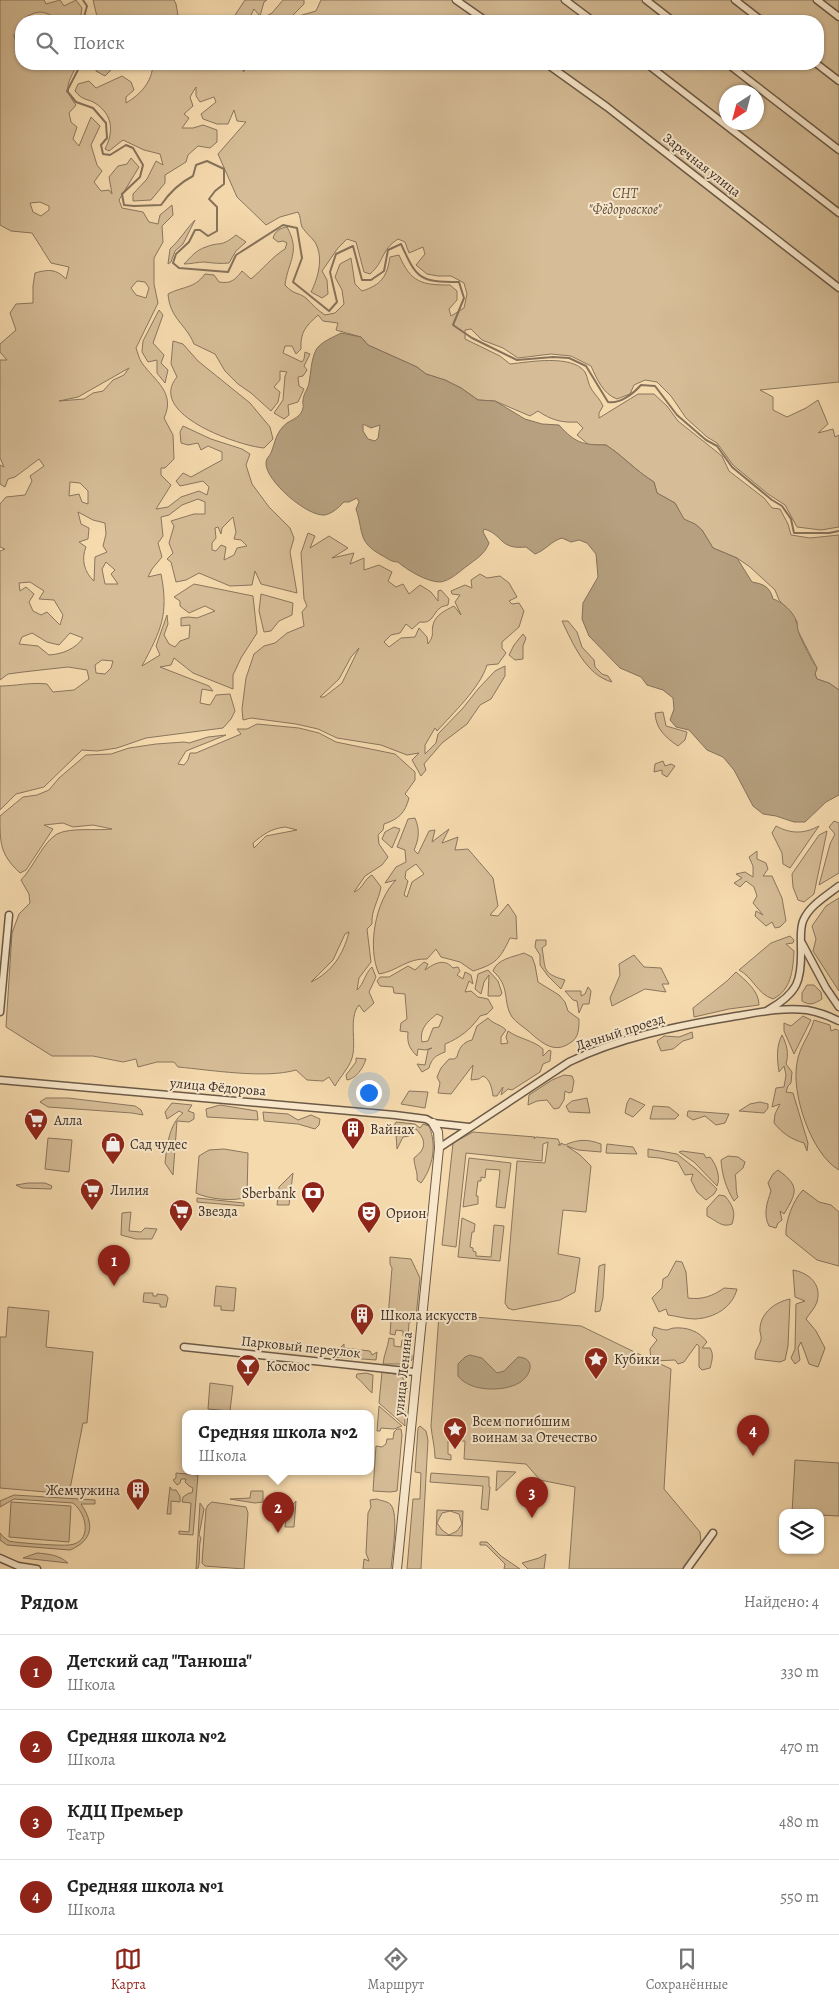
<!DOCTYPE html>
<html lang="ru">
<meta charset="utf-8">
<style>
body{margin:0;font-family:Alegreya,serif;background:#f6f6f6;color:#222}
.controls{position:absolute;right:15px;bottom:15px;display:grid;overflow:hidden;border-radius:10px;box-shadow:0 1px 4px #0004}
.controls button{width:45px;height:45px;display:grid;place-items:center;padding:0;border:0;border-bottom:1px solid #e0e0e0;background:#fff;color:#222;font:25px sans-serif}
.compass{position:absolute;left:719px;top:85px;width:45px;height:45px;border-radius:50%;background:#fff;box-shadow:0 1px 4px #0004;rotate:216deg}
.you{position:absolute;left:368px;top:1092px;width:18px;height:18px;margin:-12px;border:4px solid #fff;border-radius:50%;background:#1a73e8;box-shadow:0 0 0 8px #1a73e833}
.badge{display:grid;place-items:center;width:32px;height:32px;border-radius:50%;background:#8f2418;color:#fff;font-size:16px;font-weight:700}
.pin{position:absolute;translate:-50% -41px;filter:drop-shadow(0 1px 2px #0008)}
.pin::after{content:'';position:absolute;top:26px;width:18px;height:15px;background:inherit;clip-path:polygon(0 0,100% 0,50% 100%)}
.popup{position:absolute;left:182px;top:1410px;width:192px;height:65px;box-sizing:border-box;display:grid;place-content:center;border-radius:10px;background:#fff;filter:drop-shadow(0 1px 4px #0005);font-size:16px;white-space:nowrap;color:#767676}
.popup b{font-size:19px;color:#222}
.popup::after{content:'';position:absolute;left:50%;top:100%;margin-left:-10px;border:10px solid transparent;border-top-color:#fff}
.list{margin:0;padding:0;list-style:none}
h2{display:flex;justify-content:space-between;align-items:center;height:65px;margin:0;padding:0 20px;font-size:21px}
h2 small{font-size:16px;font-weight:400;color:#767676}
.list li{display:grid;grid-template-columns:32px 1fr auto;gap:15px;align-items:center;box-sizing:border-box;height:75px;padding:0 20px;border-top:1px solid #e0e0e0}
.list b{display:block;font-size:19px;white-space:nowrap}
.list p{margin:0;font-size:16px;white-space:nowrap;color:#767676}
.list em{font-size:16px;font-style:normal;color:#767676}
.icon{flex:none;width:28px;height:28px;fill:none;stroke:currentColor;stroke-width:2;stroke-linecap:round;stroke-linejoin:round}
.map{position:relative;flex:none;width:839px;height:1569px;overflow:hidden}
.search{position:absolute;background:#fff;box-shadow:0 1px 4px #0004;left:15px;right:15px;top:15px;height:55px;display:flex;align-items:center;gap:12px;box-sizing:border-box;padding:0 18px;border-radius:20px;color:#767676;font-size:19px}
.sheet{height:365px;background:#fff}
nav{display:flex;justify-content:space-around;align-items:center;box-sizing:border-box;height:70px;border-top:1px solid #e0e0e0;background:#fff;font-size:14px;color:#767676}
nav a{display:grid;justify-items:center;gap:2px}
nav .on{color:#8f2418}
.map>svg:first-child{display:block}
.green{fill:#d6bd97;stroke:#8a765e;fill-rule:evenodd}
.water{fill:#b6a07f;stroke:#86725b;fill-rule:evenodd}
.lines{fill:none;stroke-linecap:round;stroke-linejoin:round}
.stream{stroke:#86725b;stroke-width:2}
.minor-casing{stroke:#6b5947;stroke-width:9}
.tertiary-casing{stroke:#6b5947;stroke-width:10}
.minor{stroke:#f8e7ca;stroke-width:6}
.tertiary{stroke:#f8e7ca;stroke-width:8}
.labels{text-anchor:middle;dominant-baseline:central;stroke-width:4;stroke-linejoin:round;paint-order:stroke}
.street-label{font-size:14px;fill:#3d2e25;stroke:#f8e7ca}
.park-label{font-size:14px;font-style:italic;fill:#5c4b3c;stroke:#f8e7ca}
.poi-label{font-size:14px;fill:#3d2e25;stroke:#f8e7ca;text-anchor:start}
</style>
<div class="map">
<svg width="839" height="1569" viewBox="0 0 839 1569">
<rect width="100%" height="100%" fill="#f5daae"/>
<filter id="stains"><feTurbulence type="fractalNoise" baseFrequency=".004" numOctaves="4"/><feColorMatrix values="0 0 0 0 .2 0 0 0 0 .09 0 0 0 0 .02 0 0 0 .5 -.17"/></filter>
<radialGradient id="worn" r=".72"><stop offset=".6" stop-color="#630" stop-opacity="0"/><stop offset="1" stop-color="#630" stop-opacity=".3"/></radialGradient>
<g class="green">
<path d="M 0,0 L 44,0 L 46,4 L 60,0 L 64,6 L 76,0 L 82,8 L 80,21 C 74,21 65,23 60,20 C 45,13 42,8 26,17 L 28,21 L 21,21 L 21,29 L 14,35 L 18,50 L 21,52 L 21,64 L 36,64 L 43,67 L 54,64 L 77,64 C 69,83 62,87 76,105 L 69,113 L 71,122 L 77,127 L 73,139 L 79,146 L 91,117 L 100,126 L 91,145 L 97,165 L 102,171 L 94,182 L 101,191 L 109,190 L 112,194 L 109,177 L 118,166 L 127,164 L 131,158 L 139,167 L 119,200 L 122,208 L 143,212 L 149,222 L 158,224 L 160,215 L 172,205 L 173,215 L 162,226 L 163,242 L 154,258 L 154,284 L 158,303 L 136,348 C 138,353 139,359 142,363 C 155,381 176,393 164,418 L 173,435 L 174,459 L 165,468 L 161,468 L 161,475 L 171,485 L 156,509 L 168,507 L 181,497 L 199,491 L 207,495 L 209,487 L 203,481 L 180,486 L 176,481 L 183,473 L 191,477 L 222,460 L 222,452 L 208,446 L 201,450 L 198,443 L 188,445 L 181,443 L 180,432 L 183,426 L 211,439 L 242,449 L 250,454 L 246,465 L 252,484 L 269,507 L 290,528 L 294,538 L 290,552 L 297,593 L 261,584 L 255,571 L 252,585 L 230,586 L 199,573 L 186,580 L 176,582 L 171,562 L 167,559 L 173,553 L 169,543 L 174,526 L 171,521 L 194,514 L 205,514 L 205,502 L 198,499 L 182,505 L 169,515 L 161,517 L 163,536 L 158,543 L 162,557 L 152,569 L 148,577 L 161,574 C 169,615 161,630 142,666 L 160,655 L 156,646 L 167,615 L 168,624 L 164,635 L 169,644 L 175,647 L 180,641 L 189,638 L 190,625 L 181,626 L 181,618 L 188,617 L 197,618 L 215,611 L 205,606 L 189,613 L 180,606 L 180,601 L 174,597 L 194,584 L 253,596 L 257,633 L 241,658 L 233,675 L 233,689 L 193,673 L 174,658 L 171,665 L 160,667 L 209,686 L 213,691 L 202,689 L 200,703 L 210,705 L 216,695 L 230,694 L 235,711 L 231,719 L 223,728 L 146,738 L 117,748 L 97,751 L 82,750 L 44,787 L 16,794 L 0,810 L 0,686 C 16,686 31,682 47,684 L 53,692 L 74,690 L 89,679 L 87,670 L 68,667 L 23,672 L 8,674 L 0,680 L 0,551 L 5,549 L 0,547 L 0,504 L 6,497 L 25,495 L 32,481 L 30,476 L 44,466 L 39,459 L 15,477 L 8,479 L 5,487 L 0,484 L 0,465 L 4,467 L 0,458 L 0,360 L 7,360 L 0,352 L 0,344 L 16,330 L 10,313 L 16,304 L 33,303 L 33,286 L 35,273 C 49,269 56,269 66,279 L 69,267 L 51,263 L 32,233 L 11,231 L 0,225 ZM 40,202 L 49,206 L 49,210 L 41,216 L 33,212 L 30,203 ZM 137,281 L 145,282 L 149,288 L 146,298 L 136,295 L 131,288 ZM 129,368 L 124,375 L 113,380 L 103,391 L 93,393 L 84,399 L 59,401 L 78,397 ZM 70,482 L 80,483 L 88,491 L 88,504 L 82,502 L 79,494 L 69,496 ZM 78,512 L 93,520 L 105,523 L 106,534 L 103,546 L 107,552 L 95,557 L 94,581 C 84,572 81,559 86,547 L 79,542 L 88,539 L 89,528 L 81,524 ZM 233,517 L 236,532 L 234,539 L 241,540 L 247,546 L 237,548 L 234,555 L 224,560 L 226,547 L 221,545 L 216,551 L 212,550 L 212,543 L 216,538 L 215,528 L 218,527 L 221,534 L 222,528 ZM 106,562 L 115,570 L 111,574 L 118,584 L 105,584 L 102,569 ZM 30,582 L 44,591 L 39,599 L 54,600 L 63,615 L 60,625 L 47,612 L 41,615 L 33,611 L 29,602 L 34,594 L 26,587 L 20,591 L 19,583 ZM 32,633 L 47,642 L 59,645 L 70,633 L 83,638 C 75,649 63,654 49,655 L 38,646 L 19,644 L 22,637 ZM 102,660 L 113,661 L 111,668 L 105,674 L 96,673 L 95,665 Z"/>
<path d="M 93,0 L 174,0 L 176,4 L 179,21 L 98,21 Z"/>
<path d="M 245,0 L 267,0 L 264,2 L 260,16 L 254,9 L 249,19 L 255,21 L 231,21 Z"/>
<path d="M 283,0 L 304,0 L 304,4 L 291,17 L 278,19 L 278,21 L 258,21 L 272,13 Z"/>
<path d="M 321,0 L 839,0 L 839,382 L 760,390 L 773,397 L 773,410 L 787,417 L 806,408 L 818,400 L 828,424 L 818,433 L 833,429 L 835,437 L 839,435 L 839,527 L 821,530 L 797,527 L 785,505 L 768,494 L 733,465 L 717,443 L 707,437 L 686,418 L 671,396 L 657,382 L 645,380 L 634,385 L 630,394 L 617,399 C 603,394 597,379 591,366 L 571,356 L 551,354 L 518,358 L 503,348 L 482,340 L 471,329 L 465,330 L 465,339 L 500,356 L 510,364 C 529,362 572,354 585,372 C 588,377 588,385 592,390 C 596,396 600,399 603,406 L 599,413 L 599,418 L 638,394 L 654,394 L 667,406 L 678,421 L 722,456 L 729,471 L 764,498 L 772,508 L 780,509 L 788,524 L 791,535 L 810,538 L 839,535 L 839,690 L 829,683 L 817,679 L 815,674 L 817,668 L 797,629 L 797,621 L 779,600 L 775,590 L 750,567 L 737,558 L 713,548 L 702,530 L 695,524 L 684,520 L 675,503 L 657,493 L 654,482 C 636,471 623,456 606,445 L 589,445 L 577,435 L 583,428 L 577,422 C 562,423 551,420 538,411 L 530,416 L 495,401 L 478,400 L 461,388 L 445,380 L 426,374 L 417,367 L 368,345 L 361,337 L 336,330 L 338,323 L 323,321 L 318,315 C 306,326 300,332 301,349 L 296,354 L 292,346 L 285,346 L 283,353 L 302,362 L 304,359 L 305,352 L 310,354 L 304,366 L 307,370 L 303,376 L 298,377 L 299,386 L 304,389 L 298,402 L 288,405 L 289,415 L 284,419 L 274,413 L 283,400 L 285,376 L 287,372 L 280,371 L 280,380 L 274,387 L 280,392 L 278,402 L 271,411 L 251,393 L 238,384 L 225,371 L 215,354 L 194,344 C 186,324 170,319 168,294 C 183,286 194,289 205,274 L 214,275 L 219,282 C 231,284 235,280 242,271 L 251,279 C 263,269 272,257 285,249 L 287,243 L 283,241 L 278,242 L 273,238 C 275,231 280,228 287,227 C 301,252 288,261 285,285 C 294,295 298,292 306,298 C 312,304 317,310 325,315 L 335,313 L 344,304 L 342,290 L 335,277 L 340,264 L 351,258 L 355,284 L 362,291 C 381,285 387,277 390,257 L 399,255 C 411,283 422,285 450,285 L 457,291 L 457,300 L 449,309 L 451,316 L 464,308 L 467,294 L 464,283 L 451,276 L 438,276 L 427,274 L 416,265 L 425,254 L 423,247 L 409,253 L 405,242 L 398,239 C 380,251 385,261 370,274 L 364,272 L 356,242 L 347,239 L 338,248 L 322,271 L 327,280 L 328,294 L 322,298 L 311,292 C 318,278 324,258 315,242 C 311,237 306,233 302,227 C 300,222 301,217 298,212 L 280,217 L 266,225 L 237,197 L 218,154 L 246,122 L 237,121 L 234,110 L 228,124 L 217,124 L 203,119 L 201,114 L 216,102 L 214,97 L 200,102 L 196,96 L 196,87 L 190,97 L 193,106 L 184,114 L 189,118 L 182,128 L 193,128 L 203,125 L 217,130 L 217,142 L 210,148 L 198,146 L 188,155 L 186,162 L 165,175 L 165,183 L 151,200 L 133,201 L 133,194 L 147,179 L 156,161 L 163,165 L 160,154 L 144,150 L 123,140 L 109,151 L 105,149 C 114,131 113,115 95,103 C 86,98 83,101 75,91 L 78,84 L 89,81 L 96,88 L 122,76 L 131,82 L 134,90 L 126,97 L 126,103 C 141,94 152,82 153,64 L 246,64 L 243,72 L 251,64 L 818,64 L 818,21 L 294,21 L 299,16 L 316,11 ZM 726,92 L 756,92 L 756,122 L 726,122 Z"/>
<path d="M 96,64 L 117,64 L 105,76 L 96,71 Z"/>
<path d="M 195,220 L 183,244 L 175,251 L 171,262 L 168,264 L 170,249 C 180,240 186,229 195,220 Z"/>
<path d="M 236,235 L 246,242 L 236,251 L 229,263 C 220,264 213,263 204,262 C 198,262 191,264 184,264 C 191,257 196,250 206,247 C 221,241 220,248 236,235 Z"/>
<path d="M 159,310 L 163,315 L 153,343 L 164,355 L 161,363 L 168,370 L 165,383 L 157,373 L 157,360 L 148,362 L 142,352 L 143,341 Z"/>
<path d="M 173,341 L 183,344 L 198,361 L 250,403 L 270,427 L 273,439 L 264,448 C 239,446 146,414 177,377 L 171,364 Z"/>
<path d="M 308,533 L 315,536 L 310,548 L 329,536 L 348,548 L 332,558 L 354,553 L 350,564 L 364,558 L 364,570 L 379,565 L 392,572 L 388,581 L 396,587 L 403,584 L 409,594 L 420,585 L 431,592 L 438,601 L 438,591 L 441,590 L 449,599 L 448,605 C 445,606 442,606 440,608 C 432,614 433,624 420,622 L 412,629 L 406,624 L 400,633 L 391,635 L 384,642 L 389,647 L 401,638 L 415,637 L 419,628 L 427,637 L 428,644 C 435,634 431,634 433,625 C 435,615 446,610 454,606 L 461,615 L 455,602 L 460,595 L 452,594 L 451,591 L 465,585 L 472,588 L 471,580 L 480,574 L 487,578 L 500,576 L 509,583 L 517,597 L 509,601 L 512,604 L 519,603 L 524,611 L 519,627 L 502,642 L 502,648 L 506,653 L 498,664 L 487,665 C 480,688 453,713 437,731 L 435,728 L 425,745 L 425,754 L 436,743 L 438,734 L 463,708 L 478,689 L 495,671 L 505,666 L 505,676 L 491,699 L 480,705 L 467,724 L 442,743 L 424,764 L 426,770 L 421,776 L 412,760 L 419,753 L 407,755 L 381,745 L 337,738 L 318,729 L 296,724 L 251,718 L 243,720 L 242,709 L 246,678 L 254,654 L 264,646 L 275,643 L 287,633 L 304,626 L 302,612 L 307,606 L 304,599 L 301,553 ZM 359,648 L 342,683 L 324,697 L 320,697 L 339,679 L 351,657 Z"/>
<path d="M 261,594 L 293,603 L 292,615 L 279,621 L 271,631 L 264,632 L 259,611 Z"/>
<path d="M 562,621 L 568,621 L 577,632 L 582,647 L 594,660 L 595,667 L 602,674 L 608,676 L 612,682 C 586,675 573,644 562,621 Z"/>
<path d="M 523,634 L 526,638 L 523,646 L 523,659 L 515,660 L 509,655 L 514,645 Z"/>
<path d="M 663,712 L 666,726 L 687,732 L 685,740 L 678,746 C 665,737 656,729 655,713 Z"/>
<path d="M 257,724 L 299,728 L 319,733 L 336,742 L 395,754 L 415,772 L 415,780 L 405,794 L 409,798 C 405,813 399,819 384,824 L 383,830 L 378,835 L 379,844 L 388,857 L 382,865 L 365,876 L 354,892 C 364,888 363,880 372,875 L 381,887 C 379,900 371,910 372,924 L 367,929 L 371,962 L 359,978 L 357,990 C 364,984 365,973 372,967 L 376,977 L 369,992 L 374,1003 L 364,1012 L 359,1005 C 348,1018 357,1042 352,1058 C 349,1068 340,1077 335,1086 L 329,1077 L 323,1081 L 307,1080 L 296,1070 C 265,1079 211,1070 178,1067 L 174,1062 L 157,1062 L 138,1067 L 136,1059 L 123,1062 L 93,1056 L 52,1056 L 6,1027 L 12,933 L 19,914 L 30,903 L 29,894 L 21,880 C 33,868 43,842 57,834 C 71,827 97,831 112,829 L 93,825 L 73,827 L 63,823 L 44,825 L 53,829 L 26,870 L 20,873 C 0,854 0,844 0,816 L 23,797 L 37,795 L 49,790 L 59,778 L 86,755 L 111,754 L 129,748 L 156,744 L 184,742 L 189,743 L 208,737 L 226,735 L 186,751 L 178,764 L 184,765 L 188,760 L 190,753 L 196,753 L 241,734 L 237,729 L 247,729 ZM 285,827 L 297,830 L 266,836 L 254,848 L 253,843 C 264,834 270,829 285,827 ZM 349,932 C 343,955 332,972 311,982 L 333,960 L 345,934 Z"/>
<path d="M 663,761 L 665,766 L 671,764 L 675,766 L 667,777 L 662,774 L 662,770 L 654,772 L 655,764 Z"/>
<path d="M 415,818 C 420,830 419,839 414,850 L 418,854 L 429,831 L 435,830 L 432,842 L 449,829 L 442,843 L 458,837 L 455,850 L 468,849 L 493,878 L 498,906 L 490,915 L 498,916 L 508,904 L 516,916 L 517,939 L 510,938 C 500,959 496,964 473,971 L 460,962 L 441,957 L 436,949 L 427,959 C 407,958 398,971 379,974 C 367,948 375,901 396,880 L 385,883 L 396,867 L 406,862 L 405,850 L 397,847 L 408,819 ZM 416,864 L 424,874 L 412,882 L 407,897 L 404,895 L 408,881 L 405,878 L 406,871 Z"/>
<path d="M 834,821 L 839,823 L 839,873 L 819,885 L 830,844 L 835,834 L 829,827 Z"/>
<path d="M 776,826 C 791,834 804,834 819,826 L 790,868 L 783,864 L 782,853 L 772,833 Z"/>
<path d="M 394,827 L 400,829 L 392,848 L 382,839 L 385,832 Z"/>
<path d="M 827,831 L 814,894 L 804,902 L 798,900 L 793,887 L 792,874 L 819,835 Z"/>
<path d="M 757,851 L 757,859 L 766,863 L 768,869 L 763,876 L 772,876 L 782,898 L 786,921 L 780,927 L 775,928 L 772,922 L 766,926 L 755,916 L 756,911 L 763,915 L 753,903 L 757,896 L 754,887 L 746,881 L 740,887 L 734,883 L 742,878 L 736,874 L 745,872 L 753,877 L 753,866 L 749,857 Z"/>
<path d="M 839,898 L 839,991 L 813,951 L 816,939 L 812,926 L 826,906 Z"/>
<path d="M 790,936 L 794,940 L 793,943 L 786,944 L 794,951 C 793,971 791,990 773,999 C 757,994 753,977 739,970 L 771,943 Z"/>
<path d="M 536,940 L 546,940 L 546,945 L 542,948 C 546,969 541,973 565,980 L 561,989 L 548,976 L 540,965 L 540,955 L 535,947 Z"/>
<path d="M 524,953 L 532,957 L 535,965 L 538,982 L 559,995 L 565,1002 L 568,1011 L 579,1019 C 579,1028 579,1038 570,1043 C 553,1055 540,1041 527,1030 C 522,1026 516,1022 512,1017 C 502,1001 511,987 493,971 C 497,959 513,957 524,953 Z"/>
<path d="M 634,955 L 644,967 L 661,968 L 669,984 L 662,984 L 666,992 L 645,989 L 612,1006 L 610,998 L 620,975 L 619,964 Z"/>
<path d="M 424,962 L 428,964 L 425,970 C 435,963 444,958 453,968 L 458,967 L 460,971 L 457,975 L 463,979 L 465,972 L 471,975 L 473,984 L 469,981 L 465,992 L 471,991 L 478,997 L 488,999 L 493,1008 L 487,1014 L 480,1016 C 471,1029 460,1038 445,1044 L 445,1052 C 435,1056 432,1058 429,1068 L 422,1072 L 417,1064 L 425,1065 L 428,1050 L 432,1048 L 425,1050 L 418,1049 L 417,1056 C 409,1048 407,1043 408,1032 L 400,1031 L 401,1023 L 407,1019 L 405,994 L 394,993 L 393,987 L 380,986 L 377,981 L 380,977 L 389,977 L 408,966 L 415,970 ZM 437,1014 L 443,1017 L 439,1027 L 433,1028 L 428,1041 L 422,1042 C 419,1029 428,1021 437,1014 Z"/>
<path d="M 488,970 L 498,981 L 502,993 L 500,996 L 488,996 L 489,975 L 484,982 L 481,994 L 475,989 L 478,974 Z"/>
<path d="M 736,972 C 746,981 759,991 759,1005 L 729,1009 L 694,1017 L 693,1008 L 727,981 Z"/>
<path d="M 807,985 L 814,985 L 821,992 L 822,999 C 814,1004 810,1006 802,1001 L 802,993 Z"/>
<path d="M 588,987 L 591,991 L 589,1004 L 583,1004 L 579,1013 L 577,1001 L 573,1000 L 565,991 L 581,991 L 581,996 L 585,994 Z"/>
<path d="M 803,1016 L 811,1020 L 794,1054 L 784,1031 L 784,1023 L 791,1026 Z"/>
<path d="M 488,1018 C 493,1024 500,1024 506,1030 L 501,1037 L 501,1044 L 508,1043 L 506,1037 L 508,1031 C 519,1039 533,1040 543,1049 L 543,1056 L 549,1050 L 551,1051 L 550,1061 L 543,1064 L 540,1072 L 512,1090 L 508,1089 L 501,1095 L 503,1087 L 497,1096 L 493,1096 C 492,1088 490,1079 483,1076 L 479,1079 L 471,1080 L 473,1065 L 451,1094 L 438,1093 L 440,1083 L 437,1077 L 441,1068 L 449,1059 L 454,1059 L 457,1057 C 459,1048 463,1042 472,1040 L 477,1026 Z"/>
<path d="M 814,1020 L 830,1025 L 831,1031 L 836,1029 L 839,1031 L 839,1170 C 811,1154 791,1093 797,1063 C 799,1047 810,1035 814,1020 Z"/>
<path d="M 692,1032 L 693,1038 L 683,1041 L 673,1049 L 661,1051 L 657,1041 L 664,1036 L 679,1037 Z"/>
<path d="M 782,1035 C 787,1045 789,1053 786,1064 L 792,1072 L 791,1083 L 788,1086 L 786,1092 L 793,1093 L 808,1143 L 807,1151 L 804,1143 C 791,1139 783,1134 774,1123 L 775,1114 L 780,1104 L 772,1107 L 776,1088 L 784,1087 L 786,1075 L 784,1066 L 779,1072 C 777,1059 776,1047 782,1035 Z"/>
<path d="M 356,1058 L 366,1059 C 363,1068 357,1078 347,1080 L 346,1075 L 356,1062 Z"/>
<path d="M 564,1075 L 572,1076 L 574,1081 L 572,1092 L 569,1093 L 565,1091 L 564,1100 L 559,1108 L 554,1109 L 547,1100 L 537,1101 L 528,1105 L 529,1095 L 552,1080 Z"/>
<path d="M 409,1091 L 428,1092 L 425,1108 L 401,1104 Z"/>
<path d="M 46,1098 L 68,1098 L 135,1106 L 141,1110 L 143,1115 L 132,1113 L 48,1107 L 40,1102 Z"/>
<path d="M 587,1098 L 590,1113 L 569,1112 L 566,1106 L 572,1101 Z"/>
<path d="M 630,1098 L 645,1105 L 633,1117 L 625,1113 L 627,1103 Z"/>
<path d="M 760,1102 L 768,1104 L 768,1108 L 764,1113 L 739,1111 L 750,1104 Z"/>
<path d="M 172,1103 L 192,1105 L 188,1111 L 194,1113 L 194,1119 L 189,1122 L 177,1121 L 173,1175 L 165,1163 C 167,1146 169,1124 183,1113 L 179,1111 L 167,1119 L 165,1112 Z"/>
<path d="M 220,1105 L 257,1111 L 258,1120 L 207,1117 L 206,1109 Z"/>
<path d="M 653,1106 L 669,1107 L 679,1115 L 675,1119 L 650,1119 Z"/>
<path d="M 688,1111 L 689,1111 L 729,1114 L 725,1123 L 716,1125 L 705,1116 L 693,1120 L 687,1116 Z"/>
<path d="M 263,1112 L 288,1114 L 298,1120 L 311,1115 L 320,1119 L 319,1125 L 315,1129 L 298,1124 L 264,1121 Z"/>
<path d="M 396,1122 L 415,1124 L 420,1128 L 423,1124 L 429,1126 C 437,1145 433,1167 421,1183 L 417,1180 C 418,1172 414,1166 414,1158 C 426,1149 427,1141 416,1129 L 410,1129 L 409,1136 L 403,1137 L 397,1149 L 396,1134 L 385,1132 L 386,1128 L 393,1128 Z"/>
<path d="M 473,1132 L 535,1137 L 534,1139 L 536,1137 L 558,1139 L 560,1144 L 558,1145 L 561,1145 L 561,1143 L 565,1145 C 578,1139 588,1139 601,1144 L 601,1152 L 578,1150 L 567,1146 L 580,1155 L 591,1166 L 586,1212 L 563,1210 L 558,1254 L 580,1258 L 575,1292 L 560,1300 L 513,1310 L 508,1308 L 505,1303 L 517,1161 L 545,1163 L 548,1142 L 543,1144 L 542,1161 L 466,1153 L 456,1247 L 442,1245 L 453,1143 Z"/>
<path d="M 48,1138 L 72,1140 L 69,1172 L 45,1169 Z"/>
<path d="M 607,1144 L 633,1147 L 637,1154 L 606,1153 Z"/>
<path d="M 224,1149 L 248,1153 L 247,1197 C 234,1202 208,1199 196,1193 L 199,1156 L 209,1150 Z"/>
<path d="M 648,1149 L 677,1154 L 696,1169 L 717,1189 L 714,1194 L 706,1200 L 697,1192 L 691,1180 L 693,1174 L 685,1175 L 678,1162 L 660,1158 L 648,1157 Z"/>
<path d="M 682,1151 L 704,1154 L 706,1158 L 710,1157 C 716,1164 721,1177 717,1186 L 694,1162 L 679,1152 Z"/>
<path d="M 728,1156 L 738,1157 L 745,1162 L 743,1168 L 735,1175 C 737,1183 735,1190 738,1197 L 734,1201 C 726,1188 722,1175 721,1160 Z"/>
<path d="M 469,1158 L 511,1163 L 505,1208 L 496,1207 L 500,1170 L 486,1169 L 485,1178 L 481,1177 L 481,1181 L 478,1181 L 476,1196 L 478,1196 L 478,1204 L 463,1207 Z"/>
<path d="M 778,1170 C 800,1186 797,1192 784,1214 L 780,1211 L 782,1220 L 778,1223 L 776,1228 L 769,1226 C 763,1214 767,1203 771,1191 L 768,1183 L 773,1174 Z"/>
<path d="M 293,1173 L 289,1205 L 277,1205 L 279,1187 Z"/>
<path d="M 28,1183 L 45,1183 L 52,1186 L 51,1189 L 22,1188 L 16,1185 Z"/>
<path d="M 803,1190 L 819,1202 L 831,1205 L 839,1212 L 839,1266 L 817,1260 L 786,1235 C 785,1222 793,1200 803,1190 Z"/>
<path d="M 719,1195 L 725,1196 C 733,1206 736,1212 732,1224 C 722,1228 717,1221 707,1216 L 707,1208 Z"/>
<path d="M 197,1198 L 244,1203 L 244,1206 L 197,1202 Z"/>
<path d="M 131,1212 L 129,1231 L 141,1232 L 145,1228 L 157,1229 L 152,1239 L 136,1239 L 121,1235 L 122,1213 Z"/>
<path d="M 462,1218 L 475,1224 L 474,1232 L 472,1232 L 470,1247 L 473,1248 L 473,1251 L 476,1252 L 476,1256 L 491,1257 L 494,1225 L 504,1226 L 500,1261 L 458,1257 Z"/>
<path d="M 390,1257 L 411,1259 L 420,1278 L 416,1317 L 409,1323 L 408,1337 L 403,1336 L 403,1331 L 396,1330 L 395,1335 L 390,1334 L 391,1321 L 388,1318 L 392,1268 L 390,1264 Z"/>
<path d="M 676,1261 L 682,1262 L 686,1272 L 688,1298 C 702,1300 713,1296 724,1288 L 737,1289 C 732,1308 714,1318 695,1319 C 686,1319 676,1316 668,1315 L 666,1309 L 659,1312 L 652,1298 L 662,1288 L 663,1279 L 668,1276 Z"/>
<path d="M 605,1264 L 603,1298 L 600,1311 L 595,1312 L 599,1266 Z"/>
<path d="M 793,1270 C 809,1273 822,1284 817,1302 C 815,1308 809,1314 806,1319 L 816,1331 L 825,1348 L 818,1367 L 809,1364 L 801,1342 L 798,1348 L 800,1360 L 795,1364 L 791,1358 L 795,1349 L 796,1304 L 805,1301 L 795,1297 Z"/>
<path d="M 216,1286 L 236,1288 L 234,1311 L 221,1310 L 221,1306 L 214,1306 Z"/>
<path d="M 144,1293 L 153,1293 L 153,1296 L 157,1296 L 157,1294 L 166,1295 L 168,1298 L 166,1307 L 160,1307 L 160,1304 L 143,1302 Z"/>
<path d="M 790,1299 L 788,1346 L 785,1360 L 780,1362 L 755,1359 C 755,1349 758,1349 761,1340 C 762,1336 759,1332 760,1328 C 761,1313 775,1302 790,1299 Z"/>
<path d="M 8,1307 L 49,1311 L 46,1347 L 93,1352 L 87,1423 L 83,1423 L 69,1494 L 0,1488 L 0,1337 L 6,1337 Z"/>
<path d="M 439,1314 L 581,1326 L 651,1360 L 650,1349 L 657,1340 L 652,1335 L 654,1327 C 658,1328 663,1330 666,1330 C 669,1330 671,1328 674,1328 C 687,1327 699,1331 707,1342 L 702,1348 L 710,1348 C 714,1354 712,1361 710,1368 L 702,1370 L 699,1367 L 699,1346 L 697,1344 L 684,1362 L 678,1364 L 675,1360 L 654,1361 L 671,1369 L 664,1489 L 700,1532 L 701,1543 L 683,1569 L 569,1569 L 575,1487 L 540,1480 L 526,1464 L 464,1459 L 465,1441 L 448,1441 L 448,1454 L 451,1455 L 451,1460 L 435,1458 C 435,1446 432,1438 431,1426 Z"/>
<path d="M 389,1338 L 394,1339 L 394,1346 L 401,1347 L 402,1340 L 408,1341 L 407,1354 L 412,1355 L 412,1360 L 408,1364 L 383,1364 C 384,1354 388,1347 389,1338 Z"/>
<path d="M 344,1344 L 344,1348 L 370,1351 L 372,1355 L 377,1352 L 376,1360 L 335,1357 L 336,1348 L 340,1348 Z"/>
<path d="M 382,1372 L 401,1375 L 409,1388 L 404,1398 C 407,1406 404,1416 405,1426 L 379,1403 Z"/>
<path d="M 366,1373 L 373,1375 L 372,1393 C 366,1388 362,1381 356,1377 L 357,1374 Z"/>
<path d="M 210,1383 L 233,1386 L 230,1411 L 208,1409 Z"/>
<path d="M 379,1406 L 402,1426 L 394,1429 L 381,1428 L 380,1431 L 377,1431 Z"/>
<path d="M 420,1426 L 426,1431 L 428,1440 L 421,1569 L 407,1569 L 413,1499 L 420,1499 L 421,1473 L 415,1472 L 418,1428 Z"/>
<path d="M 397,1429 L 401,1429 L 402,1435 L 397,1491 L 390,1492 L 373,1491 L 376,1446 L 382,1447 L 386,1444 L 387,1439 L 393,1439 L 394,1432 Z"/>
<path d="M 795,1460 L 839,1463 L 839,1516 L 820,1515 L 820,1513 L 792,1513 Z"/>
<path d="M 497,1471 L 516,1472 L 496,1491 Z"/>
<path d="M 176,1473 L 198,1475 L 193,1535 L 179,1534 L 179,1531 L 189,1532 L 191,1503 L 182,1502 L 183,1497 L 189,1493 L 192,1493 L 193,1488 L 189,1486 L 185,1482 L 186,1479 L 181,1479 L 180,1483 L 177,1485 L 173,1480 L 176,1478 Z"/>
<path d="M 431,1473 L 489,1477 L 489,1487 L 490,1487 L 488,1510 L 481,1509 L 483,1486 L 430,1482 Z"/>
<path d="M 170,1487 L 172,1490 L 176,1490 L 180,1496 L 180,1502 L 171,1501 L 171,1514 L 167,1514 Z"/>
<path d="M 251,1491 L 263,1491 L 263,1502 L 255,1503 L 230,1499 L 250,1498 Z"/>
<path d="M 14,1495 L 95,1500 L 95,1504 L 81,1504 C 94,1523 94,1540 70,1550 L 7,1545 L 0,1540 L 0,1533 C 2,1536 6,1539 9,1541 C 16,1543 61,1546 69,1545 C 92,1543 88,1515 73,1503 L 14,1499 L 0,1507 L 0,1501 Z"/>
<path d="M 377,1499 C 381,1501 388,1501 391,1505 C 399,1515 392,1556 391,1569 L 363,1569 L 364,1559 L 369,1561 L 366,1553 L 368,1513 L 371,1507 L 370,1500 Z"/>
<path d="M 296,1501 L 294,1527 L 285,1527 L 287,1511 Z"/>
<path d="M 11,1502 L 71,1506 L 69,1542 L 9,1537 Z"/>
<path d="M 212,1502 L 246,1507 L 248,1513 L 244,1569 L 205,1566 L 202,1563 L 206,1509 L 208,1505 Z"/>
<path d="M 200,1503 L 204,1509 L 199,1535 L 201,1538 C 198,1548 201,1558 198,1568 L 196,1569 Z"/>
<path d="M 437,1510 L 463,1511 L 462,1536 L 436,1535 ZM 450,1511 L 459,1514 L 462,1524 L 457,1531 L 449,1535 L 442,1530 L 437,1523 L 442,1513 Z"/>
<path d="M 480,1542 L 487,1542 L 501,1556 L 520,1569 L 504,1569 L 505,1564 L 486,1545 L 480,1545 Z"/>
<path d="M 37,1553 C 49,1554 59,1555 68,1563 L 23,1558 Z"/>
<path d="M 546,1554 L 544,1569 L 528,1569 L 522,1563 L 539,1558 Z"/>
</g>
<g class="water">
<path d="M 341,333 L 361,337 L 368,345 L 417,367 L 426,374 L 445,380 L 461,388 L 478,400 L 495,401 L 525,419 L 542,424 L 559,425 C 575,443 583,445 606,445 C 623,456 636,471 654,482 L 657,493 L 675,503 L 684,519 L 695,524 L 702,530 L 713,548 L 737,558 L 752,582 C 764,584 770,587 773,599 C 781,601 794,612 796,621 C 798,626 797,630 800,636 C 805,647 810,658 817,668 L 815,674 L 817,679 L 829,683 L 839,690 L 839,795 L 826,802 L 805,822 L 794,822 L 776,816 L 763,814 L 753,806 L 734,770 L 723,757 L 707,750 L 689,730 L 676,727 L 670,720 L 674,709 L 673,698 L 663,690 L 647,685 L 641,677 L 620,668 L 589,636 L 582,619 L 583,603 L 598,577 L 596,554 L 587,543 L 579,540 L 571,542 L 562,538 C 551,541 546,550 535,554 L 526,547 C 499,550 503,534 484,529 L 483,532 L 489,543 C 485,554 476,559 467,566 C 460,571 450,581 440,582 C 427,582 407,570 398,562 C 392,562 388,559 383,556 C 357,542 364,533 356,509 L 359,502 L 357,498 L 349,502 L 344,502 C 338,508 333,513 325,515 C 307,517 265,480 266,463 C 266,458 269,457 271,453 C 275,443 276,431 287,423 C 293,419 301,417 303,408 C 304,406 302,403 303,401 C 303,394 308,389 309,383 C 311,372 311,360 316,350 C 320,342 334,337 341,333 ZM 363,424 L 371,428 L 380,425 L 378,438 L 375,441 L 368,439 L 363,431 Z"/>
<path d="M 470,1355 L 482,1358 L 497,1373 L 504,1371 L 518,1357 C 537,1358 531,1376 519,1383 C 503,1392 470,1392 458,1376 L 458,1364 L 465,1357 Z"/>
</g>
<g class="lines">
<g class="stream">
<path d="M 83,0 L 87,6 L 83,21"/>
<path d="M 81,64 L 67,91 L 76,102 L 93,108 L 106,123 L 107,138 L 101,145 L 103,154 L 110,155 L 126,145 L 133,148 L 143,165 L 140,177 L 122,194 L 124,205 L 134,206 L 161,205 C 170,192 179,183 193,176 L 196,165 L 207,161 L 224,169 L 224,184 L 215,191 L 209,199 L 217,207 L 217,231 L 208,236 L 200,230 L 195,230 L 189,242 L 176,254 L 173,263 L 179,268 L 228,272 L 236,255 L 283,225 L 297,228 L 302,258 L 293,282 L 329,311 L 337,302 L 330,272 L 336,254 L 353,246 L 362,280 L 371,280 L 384,271 L 388,250 L 401,244 C 417,279 419,282 459,282 L 464,298 L 453,325 L 472,338 L 517,360 L 553,357 L 569,358 L 586,366 L 608,402 C 620,404 633,394 641,385 L 655,386 L 677,415 L 706,440 L 717,446 L 732,467 L 772,500 L 782,506 L 791,519 L 794,533 L 829,533 L 839,531"/>
</g>
<g class="minor-casing">
<g id="minor">
<path d="M 456,0 L 486,21"/>
<path d="M 565,0 L 593,21"/>
<path d="M 646,0 L 673,21"/>
<path d="M 735,0 L 762,21"/>
<path d="M 817,0 L 839,17"/>
<path d="M 547,64 L 607,107 L 839,288"/>
<path d="M 647,64 L 839,213"/>
<path d="M 728,64 L 839,150"/>
<path d="M 817,64 L 839,81"/>
<path d="M 802,943 L 826,988 L 839,1007"/>
<path d="M 768,1010 C 798,993 802,981 801,947 C 801,938 800,929 803,921 C 809,906 826,896 839,886"/>
<path d="M 0,1012 L 9,915"/>
<path d="M 0,1080 L 395,1115 L 426,1119 L 433,1123 L 469,1127"/>
<path d="M 439,1148 L 569,1062 C 618,1038 676,1026 731,1017 C 756,1013 781,1007 807,1010 C 818,1012 829,1016 839,1021"/>
<path d="M 184,1347 L 415,1372"/>
<path d="M 0,1558 L 18,1566 L 37,1569"/>
<path d="M 687,1569 L 713,1533"/>
</g>
</g>
<g class="tertiary-casing">
<path id="tertiary" d="M 397,1569 L 439,1148 L 438,1132 L 433,1123"/>
</g>
<use href="#minor" class="minor"/>
<use href="#tertiary" class="tertiary"/>
</g>
<defs>
<g id="supermarket-pin" transform="scale(1.25)"><path d="M0 17L-7.5 6A9.5 9.5 0 1 1 7.5 6Z" fill="#8f2418" stroke="#f8e7ca"/><path d="M-6-5.5h2.5l.6 2H6L4.5 2H-2.5L-4.4-4H-6ZM-1.5 3.2a1.3 1.3 0 1 0 .1 0ZM3 3.2a1.3 1.3 0 1 0 .1 0Z" fill="#fff"/></g>
<g id="building-pin" transform="scale(1.25)"><path d="M0 17L-7.5 6A9.5 9.5 0 1 1 7.5 6Z" fill="#8f2418" stroke="#f8e7ca"/><path d="M-4-6H4V6H1V3H-1V6H-4ZM-2.5-4.3h1.7v1.8h-1.7ZM.8-4.3h1.7v1.8H.8ZM-2.5-1h1.7V.8h-1.7ZM.8-1h1.7V.8H.8Z" fill="#fff"/></g>
<g id="shop-pin" transform="scale(1.25)"><path d="M0 17L-7.5 6A9.5 9.5 0 1 1 7.5 6Z" fill="#8f2418" stroke="#f8e7ca"/><path d="M-5-2.5h2.3a2.7 3.5 0 0 1 5.4 0H5L5.5 6h-11ZM-1.5-2.5h3a1.5 2.3 0 0 0-3 0Z" fill="#fff"/></g>
<g id="bank-pin" transform="scale(1.25)"><path d="M0 17L-7.5 6A9.5 9.5 0 1 1 7.5 6Z" fill="#8f2418" stroke="#f8e7ca"/><path d="M-6-4H6V4H-6ZM0-2.3a2.3 2.3 0 1 0 0 4.6a2.3 2.3 0 1 0 0-4.6Z" fill="#fff"/></g>
<g id="theatre-pin" transform="scale(1.25)"><path d="M0 17L-7.5 6A9.5 9.5 0 1 1 7.5 6Z" fill="#8f2418" stroke="#f8e7ca"/><path d="M-5-5.5Q0-4 5-5.5V0Q5 5 0 6Q-5 5-5 0ZM-3.3-2.5H-1v1.5H-3.3ZM1-2.5H3.3v1.5H1ZM-2.8 1Q0 5.5 2.8 1Z" fill="#fff"/></g>
<g id="sight-pin" transform="scale(1.25)"><path d="M0 17L-7.5 6A9.5 9.5 0 1 1 7.5 6Z" fill="#8f2418" stroke="#f8e7ca"/><path d="M0-6L1.8-2.2L6-1.7L2.9 1.2L3.7 5.4L0 3.3L-3.7 5.4L-2.9 1.2L-6-1.7L-1.8-2.2Z" fill="#fff"/></g>
<g id="bar-pin" transform="scale(1.25)"><path d="M0 17L-7.5 6A9.5 9.5 0 1 1 7.5 6Z" fill="#8f2418" stroke="#f8e7ca"/><path d="M-6-5H6L.8 .8V4.5H3.5V6h-7V4.5H-.8V.8Z" fill="#fff"/></g>
</defs>
<g fill-rule="evenodd">
<use href="#supermarket-pin" x="36" y="1120"/>
<use href="#building-pin" x="353" y="1129"/>
<use href="#shop-pin" x="113" y="1144"/>
<use href="#supermarket-pin" x="92" y="1190"/>
<use href="#bank-pin" x="313" y="1193"/>
<use href="#supermarket-pin" x="181" y="1211"/>
<use href="#theatre-pin" x="369" y="1213"/>
<use href="#building-pin" x="362" y="1315"/>
<use href="#sight-pin" x="596" y="1359"/>
<use href="#bar-pin" x="248" y="1366"/>
<use href="#sight-pin" x="455" y="1429"/>
<use href="#building-pin" x="138" y="1490"/>
</g>
<g class="labels">
<g class="street-label">
<text transform="translate(702 165) rotate(38)">Заречная улица</text>
<text transform="translate(620 1032) rotate(-18)">Дачный проезд</text>
<text transform="translate(218 1087) rotate(5)">улица Фёдорова</text>
<text transform="translate(301 1347) rotate(6)">Парковый переулок</text>
<text transform="translate(403 1374) rotate(-84)">улица Ленина</text>
</g>
<g class="park-label">
<text x="625" y="193">СНТ<tspan x="625" dy="16">"Фёдоровское"</tspan></text>
</g>
<g class="poi-label">
<text x="54" y="1120">Алла</text>
<text x="370" y="1129">Вайнах</text>
<text x="130" y="1144">Сад чудес</text>
<text x="110" y="1190">Лилия</text>
<text x="296" y="1193" text-anchor="end">Sberbank</text>
<text x="198" y="1211">Звезда</text>
<text x="386" y="1213">Орион</text>
<text x="380" y="1315">Школа искусств</text>
<text x="614" y="1359">Кубики</text>
<text x="266" y="1366">Космос</text>
<text x="472" y="1421">Всем погибшим<tspan x="472" dy="16">воинам за Отечество</tspan></text>
<text x="120" y="1490" text-anchor="end">Жемчужина</text>
</g>
</g>
<rect width="100%" height="100%" filter="url(#stains)"/>
<rect width="100%" height="100%" fill="url(#worn)"/>
</svg>
<div class="controls">
<button><svg class="icon" aria-label="layers" viewBox="0 0 24 24"><path d="M12 4l9 5-9 5-9-5zM3 14l9 5 9-5"/></svg></button>
</div>
<svg class="compass" viewBox="-18 -18 36 36"><path d="M0-13l5 13h-10z" fill="#e53935"/><path d="M0 13l5-13h-10z" fill="#767676"/></svg>
<div class="you"></div>
<div class="pin badge" style="left:114px;top:1286px">1</div>
<div class="pin badge" style="left:278px;top:1533px">2</div>
<div class="popup"><b>Средняя школа №2</b>Школа</div>
<div class="pin badge" style="left:532px;top:1518px">3</div>
<div class="pin badge" style="left:753px;top:1456px">4</div>
<div class="search"><svg class="icon" aria-label="search" viewBox="0 0 24 24"><circle cx="10" cy="10" r="6"/><path d="M15 15l6 6"/></svg>Поиск</div>
</div>
<section class="sheet">
<h2>Рядом<small>Найдено: 4</small></h2>
<ul class="list">
<li><span class="badge">1</span><div><b>Детский сад &quot;Танюша&quot;</b><p>Школа</p></div><em>330 m</em></li>
<li><span class="badge">2</span><div><b>Средняя школа №2</b><p>Школа</p></div><em>470 m</em></li>
<li><span class="badge">3</span><div><b>КДЦ Премьер</b><p>Театр</p></div><em>480 m</em></li>
<li><span class="badge">4</span><div><b>Средняя школа №1</b><p>Школа</p></div><em>550 m</em></li>
</ul>
</section>
<nav>
<a class="on"><svg class="icon" aria-label="map" viewBox="0 0 24 24"><path d="M3 6l6-2 6 2 6-2v14l-6 2-6-2-6 2zM9 4v14M15 6v14"/></svg>Карта</a>
<a><svg class="icon" aria-label="directions" viewBox="0 0 24 24"><path d="M12 3l9 9-9 9-9-9zM9 14v-3h6M13 9l2 2-2 2"/></svg>Маршрут</a>
<a><svg class="icon" aria-label="saved" viewBox="0 0 24 24"><path d="M7 4h10v16l-5-4-5 4z"/></svg>Сохранённые</a>
</nav>
